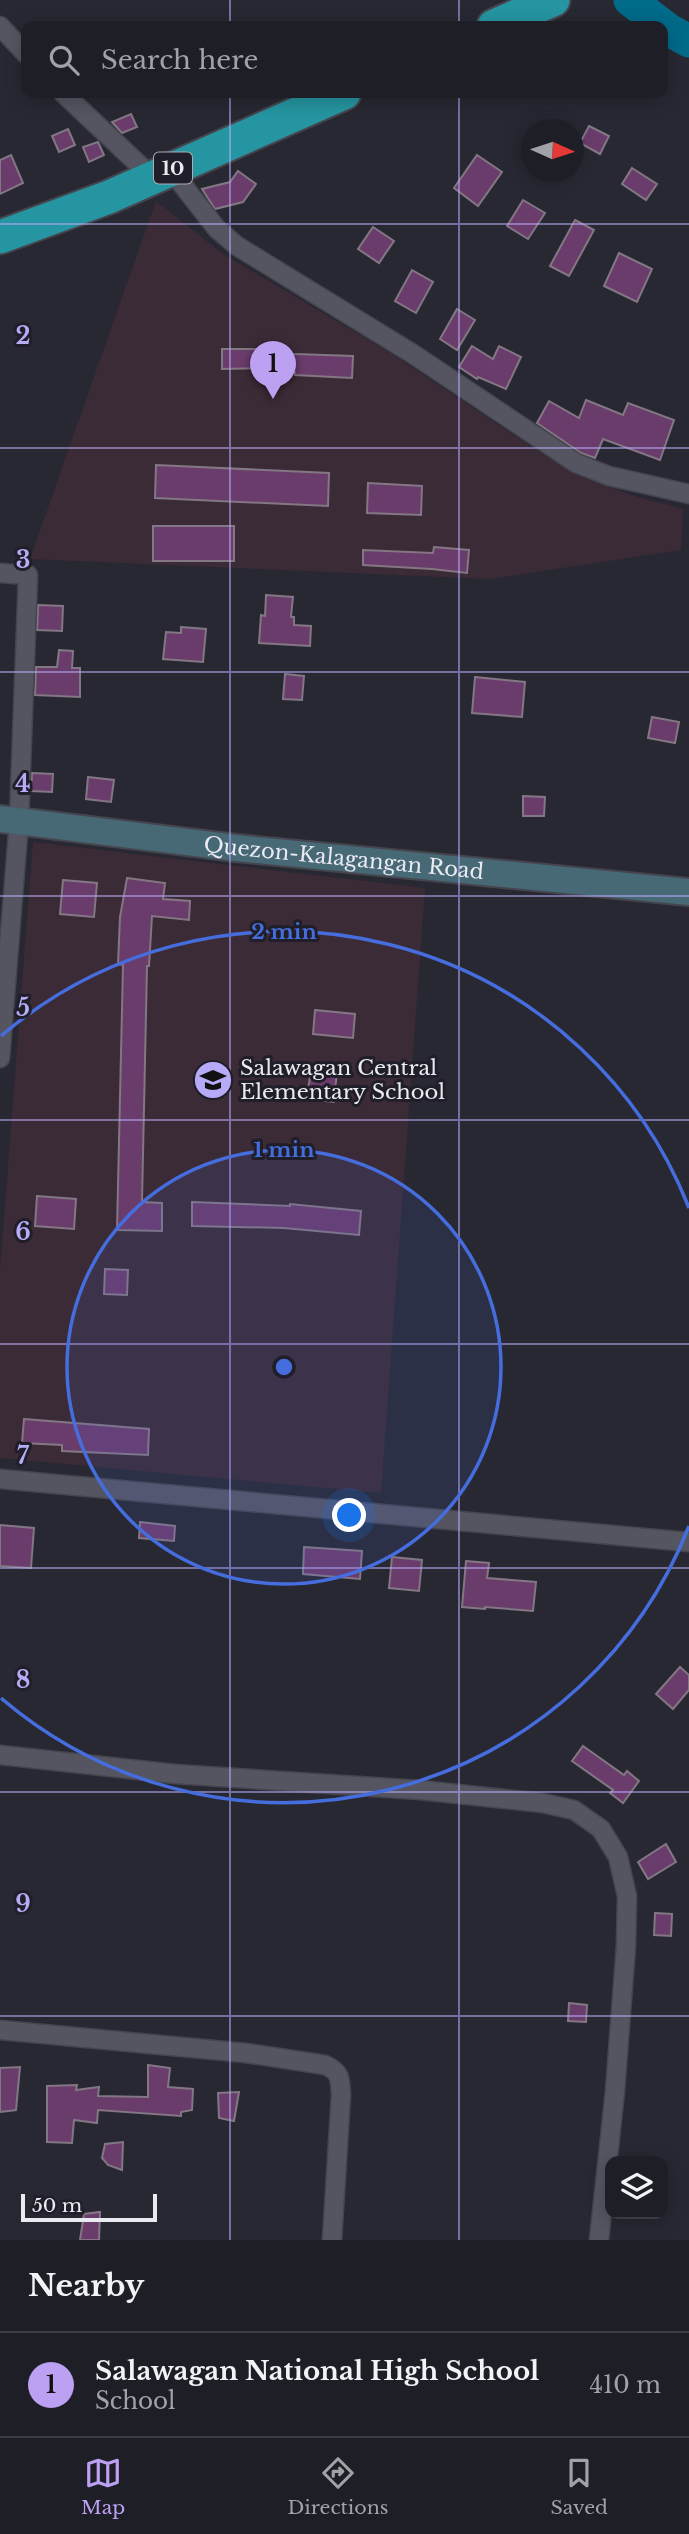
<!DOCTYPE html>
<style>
body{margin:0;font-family:"Libre Baskerville",serif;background:#26272e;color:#f1f3f6}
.controls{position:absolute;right:21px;bottom:21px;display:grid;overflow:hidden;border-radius:14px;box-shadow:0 4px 18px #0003}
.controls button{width:63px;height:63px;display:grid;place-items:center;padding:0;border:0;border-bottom:2px solid #3c3c43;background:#1e1e26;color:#f1f3f6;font:35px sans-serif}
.compass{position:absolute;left:521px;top:119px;width:63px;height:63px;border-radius:50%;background:#1e1e26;box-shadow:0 4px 18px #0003;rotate:93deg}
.scale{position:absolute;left:21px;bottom:18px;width:136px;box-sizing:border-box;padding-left:7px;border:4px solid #eaeaf2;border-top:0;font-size:19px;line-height:24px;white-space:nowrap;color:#eaeaf2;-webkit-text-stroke:5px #1f1e29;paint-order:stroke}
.you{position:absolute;left:350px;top:1516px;width:24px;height:24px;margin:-18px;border:5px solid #fff;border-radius:50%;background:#1a73e8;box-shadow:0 0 0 10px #1a73e833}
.badge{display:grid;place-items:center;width:46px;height:46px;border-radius:50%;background:#bca0f2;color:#111;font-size:23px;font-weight:700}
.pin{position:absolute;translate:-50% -58px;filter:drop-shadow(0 2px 4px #0008)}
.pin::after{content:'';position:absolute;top:37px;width:24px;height:21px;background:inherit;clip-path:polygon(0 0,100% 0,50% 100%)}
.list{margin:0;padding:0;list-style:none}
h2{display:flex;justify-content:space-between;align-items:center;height:91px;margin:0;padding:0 28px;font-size:30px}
h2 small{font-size:23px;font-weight:400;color:#a1a2a7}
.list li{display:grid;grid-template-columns:46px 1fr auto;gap:21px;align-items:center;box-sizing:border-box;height:105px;padding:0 28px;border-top:2px solid #3c3c43}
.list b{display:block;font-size:26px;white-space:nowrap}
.list p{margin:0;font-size:23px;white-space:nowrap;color:#a1a2a7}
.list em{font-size:23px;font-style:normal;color:#a1a2a7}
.icon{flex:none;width:38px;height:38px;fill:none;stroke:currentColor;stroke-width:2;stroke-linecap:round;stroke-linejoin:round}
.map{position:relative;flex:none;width:689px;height:2240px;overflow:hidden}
.search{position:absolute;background:#1e1e26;box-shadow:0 4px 18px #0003;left:21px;right:21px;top:21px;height:77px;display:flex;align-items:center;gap:18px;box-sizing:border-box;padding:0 24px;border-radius:14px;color:#a1a2a7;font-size:26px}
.sheet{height:196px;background:#1e1e26}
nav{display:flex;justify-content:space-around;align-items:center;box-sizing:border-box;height:98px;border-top:2px solid #3c3c43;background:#1e1e26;font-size:19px;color:#a1a2a7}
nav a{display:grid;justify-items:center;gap:4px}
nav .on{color:#bca0f2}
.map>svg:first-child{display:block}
.education{fill:#3b2b36}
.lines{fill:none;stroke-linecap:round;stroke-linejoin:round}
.river{stroke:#006a89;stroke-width:33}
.building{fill:#6a3c6c;stroke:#827782;stroke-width:2}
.street-casing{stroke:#45454f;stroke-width:21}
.secondary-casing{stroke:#45454f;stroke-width:30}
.highway-casing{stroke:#45454f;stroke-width:37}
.street{stroke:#555562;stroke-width:18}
.secondary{stroke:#476875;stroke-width:26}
.highway{stroke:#2595a1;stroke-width:33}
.grid{fill:none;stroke:#b7abf8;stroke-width:2;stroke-opacity:0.55}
.ring{fill:none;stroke:#466ddd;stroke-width:3.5}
.labels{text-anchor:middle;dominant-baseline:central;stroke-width:6;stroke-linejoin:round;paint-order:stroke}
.shield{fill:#1f1e29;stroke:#adadb6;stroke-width:2}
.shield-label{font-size:19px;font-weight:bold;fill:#eaeaf2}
.street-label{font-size:21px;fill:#eaeaf2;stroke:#1f1e29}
.poi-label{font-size:21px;fill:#eaeaf2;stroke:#1f1e29;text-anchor:start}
.grid-label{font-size:23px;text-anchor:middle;font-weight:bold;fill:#b7abf8;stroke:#1f1e29;stroke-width:6;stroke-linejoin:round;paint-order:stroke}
.centre{fill:#466ddd;stroke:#1f1e29;stroke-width:3.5}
.ring-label{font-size:21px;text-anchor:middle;font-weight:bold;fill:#466ddd;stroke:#1f1e29;stroke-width:6;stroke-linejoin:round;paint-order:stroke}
</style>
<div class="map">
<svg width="689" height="2240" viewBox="0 0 689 2240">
<rect width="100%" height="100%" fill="#282833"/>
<g class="education">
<path d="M 156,201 L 223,254 L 389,352 L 530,446 L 577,475 L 631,495 L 683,509 L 681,550 L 489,579 L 30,559 Z"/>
<path d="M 33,842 L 425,888 L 381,1493 L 0,1458 L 0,1271 Z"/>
</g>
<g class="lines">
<path class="river" d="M 630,0 L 669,30 L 689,41"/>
</g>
<g class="building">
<path d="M 131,114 L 137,127 L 122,133 L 112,122 Z"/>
<path d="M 589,126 L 609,136 L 600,154 L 580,143 Z"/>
<path d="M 68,129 L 75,145 L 59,152 L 52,136 Z"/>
<path d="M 98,142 L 104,155 L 89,162 L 83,147 Z"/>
<path d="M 11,155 L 23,183 L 0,194 L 0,160 Z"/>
<path d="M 477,155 L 502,172 L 478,206 L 454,188 Z"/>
<path d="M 632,168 L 657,184 L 646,200 L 622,184 Z"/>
<path d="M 238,171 L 256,184 L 243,202 L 215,209 L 202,189 L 230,182 Z"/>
<path d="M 523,200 L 545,213 L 528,239 L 507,226 Z"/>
<path d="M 575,220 L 594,230 L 569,276 L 550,266 Z"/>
<path d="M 373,227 L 394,241 L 379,263 L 358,249 Z"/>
<path d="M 619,253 L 652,269 L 637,302 L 604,286 Z"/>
<path d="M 412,270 L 433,282 L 416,313 L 395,301 Z"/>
<path d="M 457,309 L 475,320 L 457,350 L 440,339 Z"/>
<path d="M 472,346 L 493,359 L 499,346 L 521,357 L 506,389 L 478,377 L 477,379 L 459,367 Z"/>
<path d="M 222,349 L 266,349 L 266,353 L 353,356 L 352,378 L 295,375 L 295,372 L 272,372 L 272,368 L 222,369 Z"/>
<path d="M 586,400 L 623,415 L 628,403 L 674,420 L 660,460 L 603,439 L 595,458 L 581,453 L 537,423 L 549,401 L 579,418 Z"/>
<path d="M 156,465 L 329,473 L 328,506 L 155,498 Z"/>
<path d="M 368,483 L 422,486 L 421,515 L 367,513 Z"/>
<rect x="153" y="526" width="81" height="35"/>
<path d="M 434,547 L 469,550 L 467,573 L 432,569 L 363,565 L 363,550 L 433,553 Z"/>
<path d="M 266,595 L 293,597 L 291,617 L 294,617 L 294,625 L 311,626 L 310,646 L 259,643 L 261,615 L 265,616 Z"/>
<path d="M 38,605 L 63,606 L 62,631 L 37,630 Z"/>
<path d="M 181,627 L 206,629 L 203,662 L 163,659 L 166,632 L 181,633 Z"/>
<path d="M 59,650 L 73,651 L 72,668 L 80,668 L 80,697 L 35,695 L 36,667 L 57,667 Z"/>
<path d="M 285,674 L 304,676 L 302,700 L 283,699 Z"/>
<path d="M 475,677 L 525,682 L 522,717 L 472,713 Z"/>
<path d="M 652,717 L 679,722 L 675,743 L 648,738 Z"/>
<path d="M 32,773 L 53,774 L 52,792 L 31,791 Z"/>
<path d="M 88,777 L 114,780 L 111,802 L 86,799 Z"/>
<path d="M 523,796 L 545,797 L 544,816 L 523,816 Z"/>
<path d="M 127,878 L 165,883 L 163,899 L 190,901 L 189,920 L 152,916 L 149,966 L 147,966 L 142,1202 L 162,1203 L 162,1231 L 117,1230 L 123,965 L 118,964 L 120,917 Z"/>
<path d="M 63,880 L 97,883 L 94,917 L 60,914 Z"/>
<path d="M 315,1010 L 355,1014 L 353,1038 L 313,1034 Z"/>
<path d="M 311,1068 L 337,1071 L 334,1102 L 307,1099 Z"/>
<path d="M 37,1196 L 76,1199 L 74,1229 L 35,1226 Z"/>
<path d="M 192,1202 L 290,1206 L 290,1204 L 361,1211 L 359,1235 L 284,1228 L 192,1226 Z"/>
<path d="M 105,1269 L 128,1270 L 127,1295 L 104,1294 Z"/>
<path d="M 24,1419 L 149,1429 L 148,1455 L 62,1451 L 62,1445 L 22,1443 Z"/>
<path d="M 140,1522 L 175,1526 L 174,1541 L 139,1538 Z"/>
<path d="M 0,1525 L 34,1528 L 31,1568 L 0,1566 Z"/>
<path d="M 304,1547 L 362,1551 L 360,1579 L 303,1574 Z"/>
<path d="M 392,1557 L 422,1560 L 419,1591 L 389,1588 Z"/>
<path d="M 466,1561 L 489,1563 L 487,1578 L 536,1582 L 533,1611 L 485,1607 L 485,1609 L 462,1607 Z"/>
<path d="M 680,1667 L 689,1675 L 689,1690 L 673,1709 L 656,1694 Z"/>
<path d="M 583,1746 L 624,1775 L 627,1771 L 639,1781 L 623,1803 L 610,1793 L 613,1790 L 572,1761 Z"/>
<path d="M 666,1844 L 676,1862 L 648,1879 L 638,1862 Z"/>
<path d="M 655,1913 L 672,1914 L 671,1936 L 654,1935 Z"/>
<path d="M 569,2003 L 587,2005 L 586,2022 L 568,2021 Z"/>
<path d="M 148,2065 L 170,2068 L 168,2087 L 193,2089 L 192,2110 L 181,2112 L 181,2116 L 98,2110 L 97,2123 L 74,2120 L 72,2143 L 47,2142 L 47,2086 L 77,2085 L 76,2090 L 99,2087 L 98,2096 L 148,2097 Z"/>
<path d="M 20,2067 L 16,2110 L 0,2112 L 0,2068 Z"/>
<path d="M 239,2092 L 234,2121 L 219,2118 L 218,2093 Z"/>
<path d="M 123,2142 L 122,2170 L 108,2165 L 102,2158 L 105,2144 Z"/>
<path d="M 100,2212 L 99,2240 L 80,2240 L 84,2214 Z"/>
</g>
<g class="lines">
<g class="street-casing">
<g id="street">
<path d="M 0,26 L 26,54"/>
<path d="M 63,93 L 152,177"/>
<path d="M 170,169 L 217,229 L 237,246 L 413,354 L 576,463 L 609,476 L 689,494"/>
<path d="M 0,573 L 28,575 L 19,821 L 0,1058"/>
<path d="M 0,1479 L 689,1542"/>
<path d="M 0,1755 L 175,1774 L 420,1790 L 543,1803 L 574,1810 L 601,1829 L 618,1857 L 627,1896 L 626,1946 L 615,2091 L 599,2240"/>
<path d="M 0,2030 L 246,2053 L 325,2065 C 341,2072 340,2079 341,2095 L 332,2240"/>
</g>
</g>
<g class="secondary-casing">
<g id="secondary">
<path id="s1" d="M 0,819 L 236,848 L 689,892"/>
</g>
</g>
<g class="highway-casing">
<g id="highway">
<path d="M 494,26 L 553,0"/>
<path d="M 0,237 L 109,197 L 344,93"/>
</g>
</g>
<use href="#street" class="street"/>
<use href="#secondary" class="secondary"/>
<use href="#highway" class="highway"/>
</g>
<path class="grid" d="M 230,0 L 230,26M 459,0 L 459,26M 230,93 L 230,2240M 459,93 L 459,2240M 0,224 L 689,224M 0,448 L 689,448M 0,672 L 689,672M 0,896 L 689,896M 0,1120 L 689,1120M 0,1344 L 689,1344M 0,1568 L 689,1568M 0,1792 L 689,1792M 0,2016 L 689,2016"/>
<circle cx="284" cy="1367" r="217" fill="#466ddd" fill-opacity=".12"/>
<g class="ring">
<circle cx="284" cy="1367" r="217"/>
<path d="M689 1526A435 435 0 0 1 1 1698M1 1036A435 435 0 0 1 689 1208"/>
</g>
<defs>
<g id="school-disc" transform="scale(2.0125)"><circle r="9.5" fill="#b7abf8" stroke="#1f1e29"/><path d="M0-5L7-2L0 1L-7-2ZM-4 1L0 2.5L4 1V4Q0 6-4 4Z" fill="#111"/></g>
</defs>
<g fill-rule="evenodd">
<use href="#school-disc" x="213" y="1080"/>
</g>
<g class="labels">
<rect class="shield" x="154" y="152.5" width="38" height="31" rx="5"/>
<g class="shield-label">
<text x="173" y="168">10</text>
</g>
<g class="street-label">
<text stroke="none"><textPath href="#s1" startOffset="346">Quezon-Kalagangan Road</textPath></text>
</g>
<g class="poi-label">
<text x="240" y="1068">Salawagan Central<tspan x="240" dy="24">Elementary School</tspan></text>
</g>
</g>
<g class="grid-label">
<text x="23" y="344">2</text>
<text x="23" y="568">3</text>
<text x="23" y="792">4</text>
<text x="23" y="1016">5</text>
<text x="23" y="1240">6</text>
<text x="23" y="1464">7</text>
<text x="23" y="1688">8</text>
<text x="23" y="1912">9</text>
</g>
<circle cx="284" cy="1367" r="10" class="centre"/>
<g class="ring-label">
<text x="284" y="939">2 min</text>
<text x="284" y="1157">1 min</text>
</g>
</svg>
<div class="controls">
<button><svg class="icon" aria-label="layers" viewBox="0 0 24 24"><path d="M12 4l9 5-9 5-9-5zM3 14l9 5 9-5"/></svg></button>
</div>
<svg class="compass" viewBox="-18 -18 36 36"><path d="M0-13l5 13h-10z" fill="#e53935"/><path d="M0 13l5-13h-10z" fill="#a1a2a7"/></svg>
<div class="scale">50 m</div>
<div class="you"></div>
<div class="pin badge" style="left:273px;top:399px">1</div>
<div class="search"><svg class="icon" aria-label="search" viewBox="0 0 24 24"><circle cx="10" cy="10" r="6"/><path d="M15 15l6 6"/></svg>Search here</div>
</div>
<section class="sheet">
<h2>Nearby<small></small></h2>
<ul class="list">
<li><span class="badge">1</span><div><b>Salawagan National High School</b><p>School</p></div><em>410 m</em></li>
</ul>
</section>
<nav>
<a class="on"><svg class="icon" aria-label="map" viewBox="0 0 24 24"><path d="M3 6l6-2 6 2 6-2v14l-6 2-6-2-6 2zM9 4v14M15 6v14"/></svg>Map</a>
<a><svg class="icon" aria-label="directions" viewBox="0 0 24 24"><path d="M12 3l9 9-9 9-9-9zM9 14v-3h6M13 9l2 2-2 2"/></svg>Directions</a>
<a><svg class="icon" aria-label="saved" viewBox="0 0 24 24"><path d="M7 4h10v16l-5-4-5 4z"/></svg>Saved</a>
</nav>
